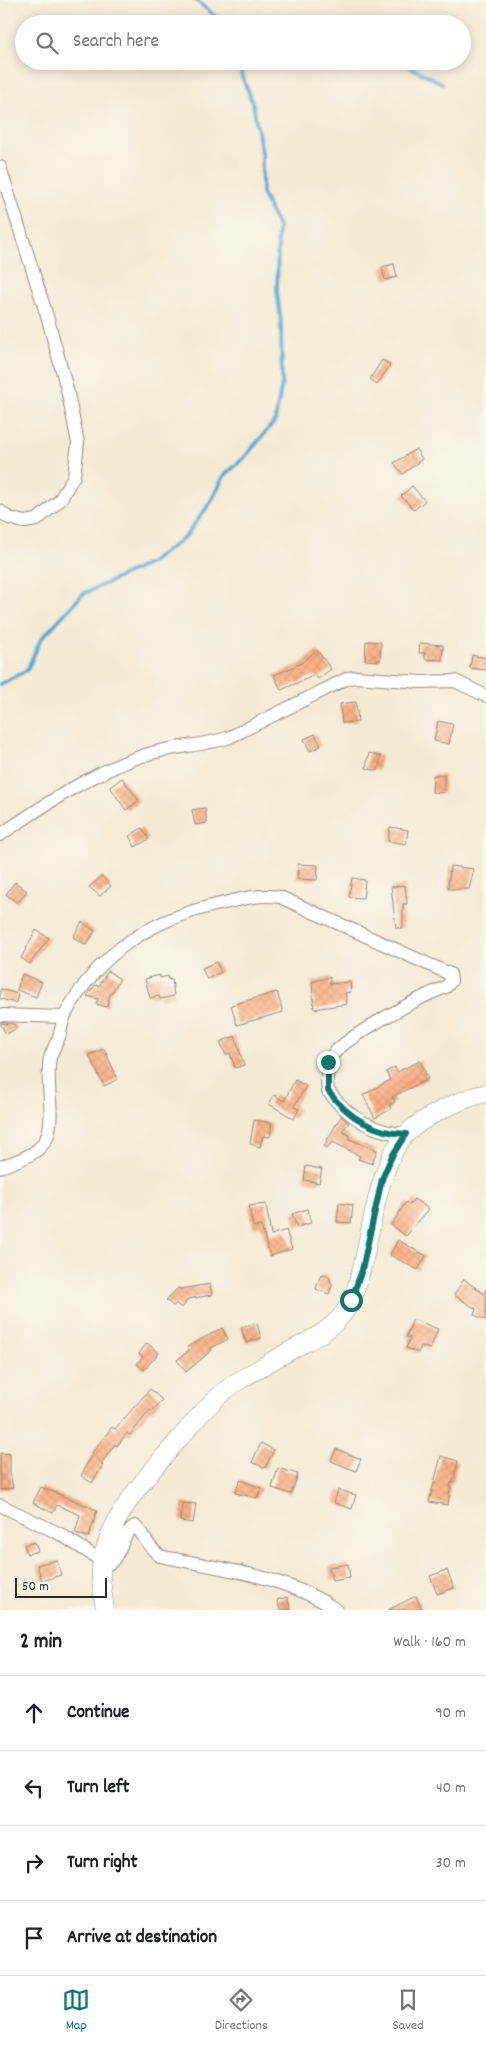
<!DOCTYPE html>
<meta charset="utf-8">
<style>
body{margin:0;font-family:Dekko,sans-serif;background:#f6f6f6;color:#202124}
.scale{position:absolute;left:15px;bottom:12px;width:92px;box-sizing:border-box;padding-left:5px;border:2px solid #2b2b2b;border-top:0;font-size:14px;line-height:18px;white-space:nowrap;color:#2b2b2b;-webkit-text-stroke:4px #fbf7ec;paint-order:stroke}
.stop{position:absolute;width:15px;height:15px;margin:-11px;border:4px solid #0f766e;border-radius:50%;background:#fff}
.stop.end{background:#0f766e;border-color:#fff;box-shadow:0 1px 5px #0008}
.list{margin:0;padding:0;list-style:none}
h2{display:flex;justify-content:space-between;align-items:center;height:65px;margin:0;padding:0 20px;font-size:21px}
h2 small{font-size:16px;font-weight:400;color:#757577}
.list li{display:grid;grid-template-columns:32px 1fr auto;gap:15px;align-items:center;box-sizing:border-box;height:75px;padding:0 20px;border-top:1px solid #e0e0e0}
.list b{display:block;font-size:19px;white-space:nowrap}
.list em{font-size:16px;font-style:normal;color:#757577}
.icon{flex:none;width:28px;height:28px;fill:none;stroke:currentColor;stroke-width:2;stroke-linecap:round;stroke-linejoin:round}
.map{position:relative;flex:none;width:486px;height:1610px;overflow:hidden}
.search{position:absolute;background:#fff;box-shadow:0 2px 12px #0003;left:15px;right:15px;top:15px;height:55px;display:flex;align-items:center;gap:12px;box-sizing:border-box;padding:0 18px;border-radius:28px;color:#757577;font-size:19px}
.sheet{height:365px;background:#fff}
nav{display:flex;justify-content:space-around;align-items:center;box-sizing:border-box;height:70px;border-top:1px solid #e0e0e0;background:#fff;font-size:14px;color:#757577}
nav a{display:grid;justify-items:center;gap:2px}
nav .on{color:#0f766e}
.map>svg:first-child{display:block}
.lines{fill:none;stroke-linecap:round;stroke-linejoin:round}
.stream{stroke:#5aa7d3;stroke-width:4}
.building{fill:url(#building-cross-hatch)}
.minor-casing{stroke:#908a80;stroke-width:14}
.secondary-casing{stroke:#908a80;stroke-width:19}
.minor{stroke:#fff;stroke-width:12}
.secondary{stroke:#fff;stroke-width:18}
.route{stroke:#0f766e;stroke-width:6}
</style>
<div class="map">
<svg width="486" height="1610" viewBox="0 0 486 1610">
<defs>
<pattern id="building-cross-hatch" width="8" height="8" patternUnits="userSpaceOnUse" patternTransform="scale(1.25)"><rect width="8" height="8" fill="#fdaf83"/><path d="M0 0l8 8M0 8l8-8" fill="none" stroke="#d99771"/></pattern>
</defs>
<rect width="100%" height="100%" fill="#fbf7ec"/>
<filter id="ink" filterUnits="userSpaceOnUse"><feTurbulence type="fractalNoise" baseFrequency=".02" numOctaves="2"/><feDisplacementMap in="SourceGraphic" scale="10" xChannelSelector="R" yChannelSelector="G"/><feConvolveMatrix kernelMatrix="1 2 1 2 8 2 1 2 1" color-interpolation-filters="sRGB"/></filter>
<filter id="wash" filterUnits="userSpaceOnUse"><feTurbulence type="fractalNoise" baseFrequency=".0096" numOctaves="4" result="noise"/><feDisplacementMap in="SourceGraphic" scale="20" xChannelSelector="R" yChannelSelector="G"/><feGaussianBlur stdDeviation="1.12" result="paint"/><feColorMatrix in="noise" values="0 0 0 0 0 0 0 0 0 0 0 0 0 0 0 0 0 1.4 0 .05"/><feComposite in="paint" operator="in"/></filter>
<g filter="url(#wash)">
<rect width="100%" height="100%" fill="#f5ead4"/>
<g class="lines">
<g class="stream">
<path d="M 196,0 L 217,18 L 220,24"/>
<path d="M 302,61 L 344,71 L 353,61"/>
<path d="M 398,61 L 442,83"/>
<path d="M 0,684 L 27,670 L 41,639 L 83,594 L 150,563 L 185,537 L 210,503 L 224,476 L 244,458 L 275,421 L 282,383 L 281,322 L 277,291 L 278,227 L 262,193 L 262,154 L 253,104 L 236,61"/>
</g>
</g>
<g id="blocks">
<g class="building">
<path d="M 394,264 L 397,277 L 385,280 L 382,267 Z"/>
<path d="M 382,360 L 390,365 L 377,385 L 370,379 Z"/>
<path d="M 416,449 L 422,459 L 403,474 L 394,463 Z"/>
<path d="M 412,486 L 425,501 L 414,510 L 401,496 Z"/>
<path d="M 366,641 L 381,642 L 380,661 L 365,660 Z"/>
<path d="M 420,643 L 443,645 L 442,660 L 425,659 L 425,653 L 419,653 Z"/>
<path d="M 317,650 L 331,669 L 318,679 L 315,675 L 281,690 L 274,675 L 300,664 Z"/>
<path d="M 472,655 L 486,658 L 486,670 L 470,668 Z"/>
<path d="M 356,702 L 358,722 L 342,723 L 340,704 Z"/>
<path d="M 438,721 L 453,724 L 449,744 L 434,741 Z"/>
<path d="M 315,734 L 321,746 L 310,751 L 304,739 Z"/>
<path d="M 369,753 L 381,756 L 378,771 L 366,768 Z"/>
<path d="M 433,775 L 444,775 L 444,793 L 432,792 Z"/>
<path d="M 122,778 L 139,801 L 126,810 L 110,787 Z"/>
<path d="M 205,808 L 207,823 L 195,825 L 192,810 Z"/>
<path d="M 390,827 L 408,830 L 406,844 L 388,841 Z"/>
<path d="M 142,828 L 149,839 L 135,847 L 129,836 Z"/>
<path d="M 298,864 L 318,865 L 317,880 L 297,879 Z"/>
<path d="M 450,866 L 474,869 L 469,889 L 448,889 Z"/>
<path d="M 102,876 L 111,886 L 100,896 L 89,887 Z"/>
<path d="M 352,878 L 365,880 L 363,898 L 349,897 Z"/>
<path d="M 15,882 L 27,891 L 17,903 L 6,894 Z"/>
<path d="M 405,885 L 407,904 L 403,904 L 403,928 L 396,928 L 391,887 Z"/>
<path d="M 82,922 L 95,931 L 86,945 L 73,937 Z"/>
<path d="M 36,930 L 49,938 L 30,964 L 21,958 Z"/>
<path d="M 216,962 L 221,972 L 207,979 L 202,968 Z"/>
<path d="M 108,971 L 120,979 L 110,995 L 107,1007 L 96,1004 L 98,999 L 87,996 L 95,985 L 99,986 Z"/>
<path d="M 22,974 L 42,982 L 36,997 L 17,990 Z"/>
<path d="M 160,975 L 160,978 L 168,976 L 169,980 L 172,979 L 174,996 L 160,999 L 159,996 L 150,998 L 145,979 Z"/>
<path d="M 330,977 L 330,984 L 350,982 L 351,992 L 345,993 L 347,1004 L 314,1009 L 312,982 Z"/>
<path d="M 0,989 L 18,994 L 16,1003 L 0,999 Z"/>
<path d="M 277,992 L 283,1012 L 237,1025 L 231,1005 Z"/>
<path d="M 0,1023 L 14,1024 L 17,1028 L 6,1034 Z"/>
<path d="M 235,1036 L 244,1065 L 235,1068 L 230,1053 L 226,1055 L 220,1042 Z"/>
<path d="M 104,1049 L 118,1079 L 104,1086 L 89,1055 Z"/>
<path d="M 420,1061 L 428,1079 L 392,1097 L 395,1102 L 389,1105 L 391,1109 L 375,1118 L 363,1095 L 390,1080 L 386,1072 L 395,1067 L 397,1072 Z"/>
<path d="M 295,1080 L 306,1086 L 294,1107 L 299,1109 L 294,1119 L 269,1104 L 274,1095 L 284,1101 Z"/>
<path d="M 341,1116 L 349,1123 L 342,1131 L 350,1136 L 349,1139 L 377,1150 L 372,1164 L 358,1159 L 360,1156 L 333,1142 L 327,1148 L 324,1146 Z"/>
<path d="M 254,1120 L 272,1123 L 270,1137 L 263,1136 L 260,1147 L 250,1144 Z"/>
<path d="M 306,1166 L 322,1169 L 319,1183 L 304,1180 Z"/>
<path d="M 414,1199 L 429,1209 L 406,1236 L 391,1225 L 406,1202 L 410,1205 Z"/>
<path d="M 339,1203 L 353,1205 L 351,1223 L 337,1222 Z"/>
<path d="M 266,1204 L 271,1235 L 286,1230 L 292,1249 L 270,1256 L 261,1226 L 253,1227 L 249,1206 Z"/>
<path d="M 307,1209 L 311,1223 L 297,1227 L 292,1214 Z"/>
<path d="M 398,1240 L 426,1256 L 418,1270 L 390,1255 Z"/>
<path d="M 321,1274 L 329,1277 L 332,1286 L 329,1294 L 316,1289 Z"/>
<path d="M 464,1279 L 484,1294 L 486,1289 L 486,1320 L 474,1315 L 476,1309 L 454,1295 Z"/>
<path d="M 210,1284 L 212,1295 L 188,1299 L 182,1308 L 176,1304 L 173,1306 L 166,1300 L 178,1288 L 181,1289 Z"/>
<path d="M 413,1319 L 438,1329 L 430,1349 L 421,1346 L 418,1353 L 406,1348 L 410,1338 L 406,1337 Z"/>
<path d="M 257,1323 L 261,1338 L 246,1343 L 241,1327 Z"/>
<path d="M 222,1328 L 228,1339 L 211,1348 L 212,1350 L 186,1372 L 177,1360 L 189,1350 L 187,1347 Z"/>
<path d="M 147,1343 L 159,1353 L 144,1370 L 137,1364 L 143,1357 L 139,1354 Z"/>
<path d="M 150,1389 L 162,1400 L 152,1411 L 150,1410 L 130,1435 L 127,1433 L 117,1446 L 115,1444 L 101,1464 L 103,1465 L 92,1483 L 81,1476 L 94,1450 L 112,1427 L 115,1429 Z"/>
<path d="M 261,1443 L 274,1450 L 265,1468 L 252,1462 Z"/>
<path d="M 336,1449 L 361,1459 L 356,1471 L 331,1461 Z"/>
<path d="M 0,1453 L 10,1454 L 10,1473 L 13,1488 L 0,1490 Z"/>
<path d="M 441,1456 L 458,1461 L 453,1483 L 451,1482 L 448,1505 L 429,1502 Z"/>
<path d="M 278,1468 L 298,1474 L 291,1494 L 272,1488 Z"/>
<path d="M 240,1480 L 261,1488 L 257,1498 L 235,1493 Z"/>
<path d="M 41,1487 L 97,1510 L 89,1537 L 75,1533 L 80,1515 L 57,1505 L 53,1513 L 33,1503 Z"/>
<path d="M 338,1490 L 356,1495 L 352,1509 L 334,1503 Z"/>
<path d="M 182,1503 L 196,1504 L 193,1523 L 180,1521 Z"/>
<path d="M 35,1542 L 38,1551 L 27,1554 L 24,1545 Z"/>
<path d="M 57,1560 L 61,1575 L 42,1581 L 37,1565 Z"/>
<path d="M 348,1564 L 350,1578 L 332,1581 L 329,1567 Z"/>
<path d="M 447,1570 L 454,1588 L 437,1594 L 430,1576 Z"/>
<path d="M 416,1596 L 422,1610 L 388,1610 Z"/>
<path d="M 287,1597 L 291,1610 L 280,1610 L 277,1600 Z"/>
</g>
</g>
</g>
<g filter="url(#ink)">
<use href="#blocks" fill-opacity="0" stroke="#908a80" stroke-width="1"/>
<g class="lines">
<g class="minor-casing">
<g id="minor">
<path d="M 0,167 L 47,316 L 67,389 L 78,443 L 74,476 L 60,500 L 37,520 L 24,522 L 9,518 L 0,511"/>
<path d="M 0,835 C 46,804 94,771 148,754 C 175,746 204,746 230,737 L 348,678 L 356,677 L 421,682 L 455,681 L 486,696"/>
<path d="M 0,1015 L 64,1017"/>
<path d="M 0,1167 C 16,1161 43,1154 48,1134 C 55,1110 45,1083 50,1058 C 52,1051 56,1044 59,1037 C 61,1030 62,1022 65,1015 C 99,952 151,919 220,904 C 239,899 260,894 280,897 L 450,974 L 451,981 L 446,987 C 422,996 344,1037 331,1057 C 325,1066 327,1081 328,1091 C 348,1117 374,1133 406,1134"/>
<path d="M 0,1505 L 60,1534 L 102,1561 L 110,1563 C 122,1553 121,1534 135,1526 C 146,1536 145,1545 160,1556 C 221,1569 285,1575 337,1610"/>
</g>
</g>
<g class="secondary-casing">
<path id="secondary" d="M 105,1610 C 103,1594 99,1577 102,1561 C 111,1513 150,1473 180,1438 C 198,1417 217,1394 240,1380 C 255,1371 270,1362 286,1353 C 305,1342 328,1333 342,1315 C 355,1299 360,1275 365,1255 C 372,1221 382,1159 406,1134 C 424,1116 461,1099 486,1093"/>
</g>
<use href="#minor" class="minor"/>
<use href="#secondary" class="secondary"/>
</g>
</g>
<g class="lines" filter="url(#ink)">
<path class="route" d="M 328,1062 L 328,1091 C 348,1117 374,1133 406,1134 L 392,1156 L 382,1179 L 362,1270 L 351,1300"/>
</g>
</svg>
<div class="scale">50 m</div>
<div class="stop" style="left:351px;top:1300px"></div>
<div class="stop end" style="left:328px;top:1062px"></div>
<div class="search"><svg class="icon" aria-label="search" viewBox="0 0 24 24"><circle cx="10" cy="10" r="6"/><path d="M15 15l6 6"/></svg>Search here</div>
</div>
<section class="sheet">
<h2>2 min<small>Walk · 160 m</small></h2>
<ul class="list">
<li><svg class="icon" aria-label="ahead" viewBox="0 0 24 24"><path d="M12 20V5M6 11l6-6 6 6"/></svg><div><b>Continue</b></div><em>90 m</em></li>
<li><svg class="icon" aria-label="left" viewBox="0 0 24 24"><path d="M17 20v-9H6M10 6l-5 5 5 5"/></svg><div><b>Turn left</b></div><em>40 m</em></li>
<li><svg class="icon" aria-label="right" viewBox="0 0 24 24"><path d="M7 20v-9h11M14 6l5 5-5 5"/></svg><div><b>Turn right</b></div><em>30 m</em></li>
<li><svg class="icon" aria-label="arrive" viewBox="0 0 24 24"><path d="M6 21V4h12l-3 4 3 4H6"/></svg><div><b>Arrive at destination</b></div></li>
</ul>
</section>
<nav>
<a class="on"><svg class="icon" aria-label="map" viewBox="0 0 24 24"><path d="M3 6l6-2 6 2 6-2v14l-6 2-6-2-6 2zM9 4v14M15 6v14"/></svg>Map</a>
<a><svg class="icon" aria-label="directions" viewBox="0 0 24 24"><path d="M12 3l9 9-9 9-9-9zM9 14v-3h6M13 9l2 2-2 2"/></svg>Directions</a>
<a><svg class="icon" aria-label="saved" viewBox="0 0 24 24"><path d="M7 4h10v16l-5-4-5 4z"/></svg>Saved</a>
</nav>
